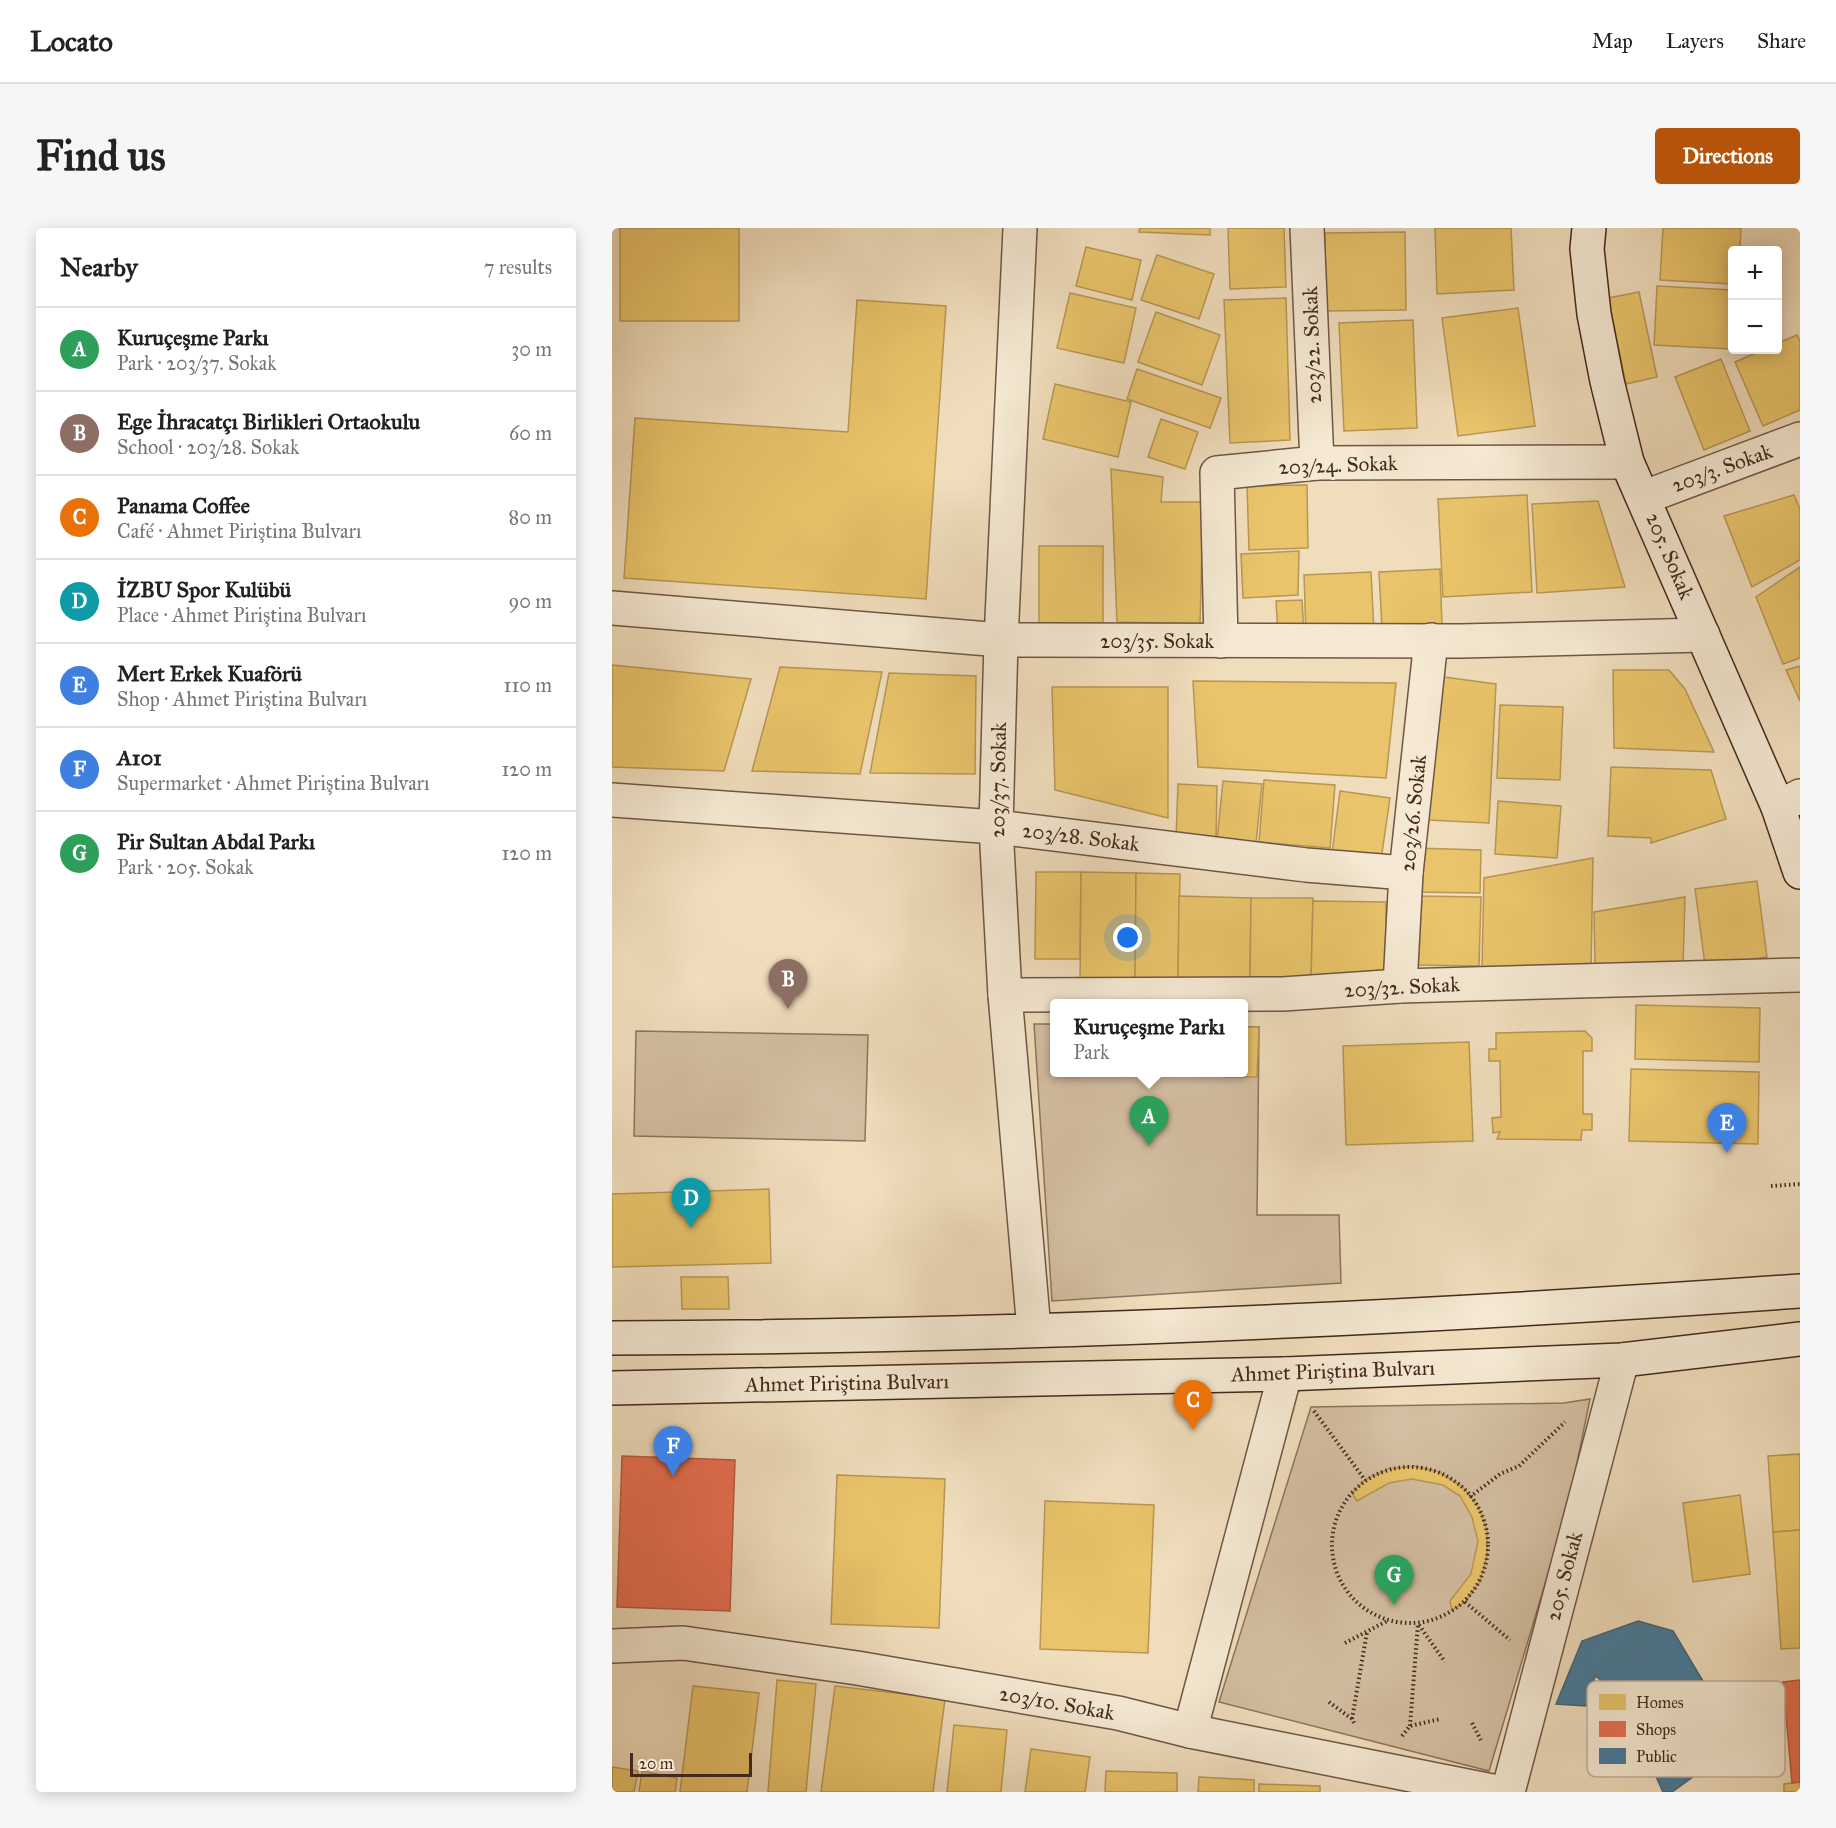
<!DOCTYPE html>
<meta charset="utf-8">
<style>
body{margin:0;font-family:"IM FELL Great Primer",serif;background:#f6f6f6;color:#222}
.controls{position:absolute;right:18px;top:18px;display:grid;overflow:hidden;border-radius:6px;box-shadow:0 3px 15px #0003}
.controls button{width:54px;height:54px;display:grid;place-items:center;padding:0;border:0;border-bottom:2px solid #e0e0e0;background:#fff;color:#222;font:30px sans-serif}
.scale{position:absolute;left:18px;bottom:15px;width:122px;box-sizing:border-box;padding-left:6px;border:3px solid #44291d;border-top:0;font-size:16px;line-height:21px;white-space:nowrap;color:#44291d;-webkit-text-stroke:4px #f5e9d3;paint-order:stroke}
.you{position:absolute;left:516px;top:710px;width:21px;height:21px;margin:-15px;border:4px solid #fff;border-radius:50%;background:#1a73e8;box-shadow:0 0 0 9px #1a73e833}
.badge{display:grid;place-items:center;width:39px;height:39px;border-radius:50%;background:#b45309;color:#fff;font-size:20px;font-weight:700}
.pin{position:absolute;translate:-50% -50px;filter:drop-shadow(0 2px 3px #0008)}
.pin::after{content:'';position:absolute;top:32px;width:21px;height:18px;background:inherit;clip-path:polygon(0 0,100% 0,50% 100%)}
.popup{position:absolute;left:438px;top:771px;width:198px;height:78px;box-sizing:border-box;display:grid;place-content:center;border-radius:6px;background:#fff;filter:drop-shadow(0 2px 4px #0005);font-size:20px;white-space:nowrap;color:#767676}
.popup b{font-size:22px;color:#222}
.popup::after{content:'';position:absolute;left:50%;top:100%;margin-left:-12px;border:12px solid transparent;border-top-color:#fff}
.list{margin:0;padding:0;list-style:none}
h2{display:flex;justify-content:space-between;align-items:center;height:78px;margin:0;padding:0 24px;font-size:26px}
h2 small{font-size:20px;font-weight:400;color:#767676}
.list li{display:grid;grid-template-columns:39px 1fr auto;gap:18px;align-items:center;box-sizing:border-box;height:84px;padding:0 24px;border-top:2px solid #e0e0e0}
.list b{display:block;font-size:22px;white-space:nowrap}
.list p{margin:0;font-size:20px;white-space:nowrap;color:#767676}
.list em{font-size:20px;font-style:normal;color:#767676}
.map{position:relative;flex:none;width:1188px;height:1564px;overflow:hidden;border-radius:6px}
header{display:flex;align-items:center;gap:36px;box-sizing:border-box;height:84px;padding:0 30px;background:#fff;border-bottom:2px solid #e0e0e0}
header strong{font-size:28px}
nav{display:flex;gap:33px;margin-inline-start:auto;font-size:21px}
.intro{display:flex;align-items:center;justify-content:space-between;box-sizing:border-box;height:144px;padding:0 36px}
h1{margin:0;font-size:42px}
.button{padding:15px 27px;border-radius:6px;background:#b45309;color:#fff;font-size:21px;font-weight:700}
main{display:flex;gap:36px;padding:0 36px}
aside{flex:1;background:#fff;border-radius:6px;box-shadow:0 3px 15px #0003}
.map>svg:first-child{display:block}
.green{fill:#d3bea1;stroke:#8c745f;stroke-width:1.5}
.homes{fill:#e9c46a;stroke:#b89653;stroke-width:1.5}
.shops{fill:#e76f51;stroke:#b65a41;stroke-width:1.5}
.public{fill:#457b9d;stroke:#456277;stroke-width:1.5}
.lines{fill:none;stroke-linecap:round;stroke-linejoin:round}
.minor-casing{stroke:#6f5645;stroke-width:36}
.secondary-casing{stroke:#44291d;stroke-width:36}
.path{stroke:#44291d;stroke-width:4;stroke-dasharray:1.5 3;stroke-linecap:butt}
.minor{stroke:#f5e9d3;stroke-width:33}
.secondary{stroke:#f5e9d3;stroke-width:33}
.labels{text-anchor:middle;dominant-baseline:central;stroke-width:6;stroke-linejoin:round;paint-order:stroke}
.street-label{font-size:21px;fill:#44291d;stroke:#f5e9d3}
.key{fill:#f5e9d3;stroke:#c0af9c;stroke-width:1.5}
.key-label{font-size:16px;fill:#44291d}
</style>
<header>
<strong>Locato</strong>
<nav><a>Map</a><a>Layers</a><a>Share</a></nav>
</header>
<div class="intro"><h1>Find us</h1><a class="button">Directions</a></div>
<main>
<aside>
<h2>Nearby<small>7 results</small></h2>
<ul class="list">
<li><span class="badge" style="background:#2e9e5b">A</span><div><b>Kuruçeşme Parkı</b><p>Park · 203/37. Sokak</p></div><em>30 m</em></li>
<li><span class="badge" style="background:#8d6e63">B</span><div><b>Ege İhracatçı Birlikleri Ortaokulu</b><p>School · 203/28. Sokak</p></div><em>60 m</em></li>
<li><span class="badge" style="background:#e8710a">C</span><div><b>Panama Coffee</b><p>Café · Ahmet Piriştina Bulvarı</p></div><em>80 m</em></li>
<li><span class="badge" style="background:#0f9aa8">D</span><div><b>İZBU Spor Kulübü</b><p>Place · Ahmet Piriştina Bulvarı</p></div><em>90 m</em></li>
<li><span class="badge" style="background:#3f7fe0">E</span><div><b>Mert Erkek Kuaförü</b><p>Shop · Ahmet Piriştina Bulvarı</p></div><em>110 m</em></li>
<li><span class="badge" style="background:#3f7fe0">F</span><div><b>A101</b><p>Supermarket · Ahmet Piriştina Bulvarı</p></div><em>120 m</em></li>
<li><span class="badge" style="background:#2e9e5b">G</span><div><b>Pir Sultan Abdal Parkı</b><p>Park · 205. Sokak</p></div><em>120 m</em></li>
</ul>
</aside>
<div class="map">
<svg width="1188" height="1564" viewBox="0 0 1188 1564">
<rect width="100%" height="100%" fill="#f0ddbc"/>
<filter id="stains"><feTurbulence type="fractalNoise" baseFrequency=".00333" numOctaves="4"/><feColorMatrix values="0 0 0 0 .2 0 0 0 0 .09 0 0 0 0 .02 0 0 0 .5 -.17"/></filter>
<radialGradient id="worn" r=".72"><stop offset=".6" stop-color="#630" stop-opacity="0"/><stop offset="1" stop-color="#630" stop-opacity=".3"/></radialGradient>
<g class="green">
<path d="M 422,796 L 442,796 L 442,844 L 632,844 L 632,799 L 647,799 L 645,987 L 727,987 L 729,1055 L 440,1073 Z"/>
<path d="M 24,803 L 256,807 L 253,913 L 22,908 Z"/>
<path d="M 978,1171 L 956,1279 L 877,1543 L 607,1474 L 699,1179 L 952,1175 Z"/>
</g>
<g class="homes">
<rect x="8" y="0" width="119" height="93"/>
<path d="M 528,0 L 598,0 L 598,7 L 527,4 Z"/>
<path d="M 616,0 L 672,0 L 674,59 L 618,61 Z"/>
<path d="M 823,0 L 899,0 L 902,62 L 825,66 Z"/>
<path d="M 1051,0 L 1129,0 L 1128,22 L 1120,22 L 1120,56 L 1048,52 Z"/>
<path d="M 793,4 L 794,82 L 714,83 L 713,5 Z"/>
<path d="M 474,19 L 529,32 L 520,72 L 464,58 Z"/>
<path d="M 545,27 L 602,46 L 587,91 L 529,72 Z"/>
<path d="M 1045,58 L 1120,62 L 1119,121 L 1042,117 Z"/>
<path d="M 1027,64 L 1045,149 L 1014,156 L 996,70 Z"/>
<path d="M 458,65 L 524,80 L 512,135 L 445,120 Z"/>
<path d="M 674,70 L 678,212 L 618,215 L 612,72 Z"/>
<path d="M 245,72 L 334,78 L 314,371 L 12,350 L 23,190 L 236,204 Z"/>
<path d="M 906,80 L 923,198 L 846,208 L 830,90 Z"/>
<path d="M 544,84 L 608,107 L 590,157 L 526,134 Z"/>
<path d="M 801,92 L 805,200 L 732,203 L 727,95 Z"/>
<path d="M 1185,107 L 1188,113 L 1188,182 L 1151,198 L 1123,134 L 1151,122 L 1166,122 L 1166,115 Z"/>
<path d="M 1109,131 L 1138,203 L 1092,222 L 1063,149 Z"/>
<path d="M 525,141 L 609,170 L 598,200 L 515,171 Z"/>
<path d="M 443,156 L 519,174 L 506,229 L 431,211 Z"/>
<path d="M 549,191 L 586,204 L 573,241 L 536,229 Z"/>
<path d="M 499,241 L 551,249 L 549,274 L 591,274 L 588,396 L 505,394 Z"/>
<path d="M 695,257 L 696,320 L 637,322 L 635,258 Z"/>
<path d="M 915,267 L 920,364 L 831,369 L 826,271 Z"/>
<path d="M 1182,267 L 1188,281 L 1188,332 L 1140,359 L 1112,288 Z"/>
<path d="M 986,273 L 1013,359 L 925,365 L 920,276 Z"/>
<rect x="427" y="318" width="64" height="77"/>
<path d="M 687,323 L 686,367 L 631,370 L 629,326 Z"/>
<path d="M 1188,339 L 1188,430 L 1171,436 L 1144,369 Z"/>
<path d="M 828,341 L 830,398 L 770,401 L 767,344 Z"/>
<path d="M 759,344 L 762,403 L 694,406 L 692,347 Z"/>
<path d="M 690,372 L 692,406 L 666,407 L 664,373 Z"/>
<path d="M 0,437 L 139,451 L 112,543 L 0,539 Z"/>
<path d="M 1188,438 L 1188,473 L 1174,442 Z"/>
<path d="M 168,439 L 270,444 L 248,546 L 140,543 Z"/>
<path d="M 1001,442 L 1057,442 L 1073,461 L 1102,524 L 1002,520 Z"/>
<path d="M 277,445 L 364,448 L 363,546 L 258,545 Z"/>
<path d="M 832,449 L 884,456 L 877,595 L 816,592 Z"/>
<path d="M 581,453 L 784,455 L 774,550 L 586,539 Z"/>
<path d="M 440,459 L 556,459 L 556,590 L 443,562 Z"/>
<path d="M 888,477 L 951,479 L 948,552 L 885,550 Z"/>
<path d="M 999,539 L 1099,542 L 1114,591 L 1039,615 L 1039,610 L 996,608 Z"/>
<path d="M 652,552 L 723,557 L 718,620 L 647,614 Z"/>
<path d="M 611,553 L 650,556 L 644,615 L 605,612 Z"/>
<path d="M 566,556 L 605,558 L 604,611 L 564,610 Z"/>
<path d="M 728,563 L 778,570 L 769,632 L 720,625 Z"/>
<path d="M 886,573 L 949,578 L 945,630 L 883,626 Z"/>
<path d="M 803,620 L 869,622 L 868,665 L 803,664 Z"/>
<path d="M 981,630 L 979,741 L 870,739 L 872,650 Z"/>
<path d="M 424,644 L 469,644 L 468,731 L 423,731 Z"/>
<path d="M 469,644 L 524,645 L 523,758 L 468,758 Z"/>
<path d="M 524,645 L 568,646 L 566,751 L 523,750 Z"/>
<path d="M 1145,653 L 1155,729 L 1093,737 L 1083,661 Z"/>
<path d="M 567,668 L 639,670 L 638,752 L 566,751 Z"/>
<path d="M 803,668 L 869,669 L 867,738 L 802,737 Z"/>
<path d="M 1073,669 L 1071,738 L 983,736 L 982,684 Z"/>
<path d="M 639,670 L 701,670 L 699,751 L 638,750 Z"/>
<path d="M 701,673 L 774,674 L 774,752 L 699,751 Z"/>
<path d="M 1024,777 L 1148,780 L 1147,834 L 1023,831 Z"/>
<path d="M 632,799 L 647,799 L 645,849 L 613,849 L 613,844 L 632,844 Z"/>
<path d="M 973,803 L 980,810 L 980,823 L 971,823 L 971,886 L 980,886 L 980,902 L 970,902 L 969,912 L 885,911 L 888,904 L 881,905 L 880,890 L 889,889 L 888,833 L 877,833 L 877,821 L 884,821 L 884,805 Z"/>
<path d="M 857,814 L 861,913 L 734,917 L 731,818 Z"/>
<path d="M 1019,841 L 1147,844 L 1146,916 L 1017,913 Z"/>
<path d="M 157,961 L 159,1035 L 0,1039 L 0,966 Z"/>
<path d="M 69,1049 L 116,1049 L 117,1081 L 70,1081 Z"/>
<path d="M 1188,1226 L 1188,1302 L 1161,1304 L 1156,1228 Z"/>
<path d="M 802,1238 L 827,1244 L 851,1259 L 866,1278 L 875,1302 L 875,1328 L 868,1353 L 853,1374 L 840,1382 L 838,1373 L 859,1346 L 866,1313 L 860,1289 L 848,1268 L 831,1257 L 800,1251 L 777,1255 L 745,1273 L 740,1265 L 753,1252 L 776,1241 Z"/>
<path d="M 225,1247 L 333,1251 L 327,1400 L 219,1396 Z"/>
<path d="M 1128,1267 L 1138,1346 L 1081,1354 L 1071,1275 Z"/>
<path d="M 433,1273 L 542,1277 L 536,1425 L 428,1421 Z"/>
<path d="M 1188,1302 L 1188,1420 L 1169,1421 L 1161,1304 Z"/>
<path d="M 165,1452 L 204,1456 L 194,1564 L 156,1564 Z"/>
<path d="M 81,1458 L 147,1465 L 135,1564 L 68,1564 Z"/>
<path d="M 223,1458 L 333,1471 L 321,1564 L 209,1564 Z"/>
<circle cx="991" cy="1470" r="11"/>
<path d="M 342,1497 L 395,1502 L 389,1564 L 335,1564 Z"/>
<path d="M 419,1521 L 478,1529 L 473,1564 L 413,1564 Z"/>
<path d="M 0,1539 L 26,1543 L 22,1564 L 0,1564 Z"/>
<path d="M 30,1543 L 65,1550 L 63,1564 L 27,1564 Z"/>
<path d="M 494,1543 L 565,1545 L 565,1564 L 493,1564 Z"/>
<path d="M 587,1549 L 642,1552 L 642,1564 L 586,1564 Z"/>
<path d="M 1188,1554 L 1188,1564 L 1172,1564 L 1172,1556 Z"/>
<path d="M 647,1556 L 708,1558 L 708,1564 L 647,1564 Z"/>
</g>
<g class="shops">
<path d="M 10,1228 L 123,1232 L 118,1383 L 5,1379 Z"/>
<path d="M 1188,1452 L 1188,1554 L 1180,1555 L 1171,1454 Z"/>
</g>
<path class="public" d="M 1026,1393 L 1061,1403 L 1128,1515 L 1060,1564 L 1051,1564 L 1017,1489 L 1010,1467 L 983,1448 L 974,1478 L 944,1476 L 970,1413 Z"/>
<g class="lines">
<g class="minor-casing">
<g id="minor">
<path d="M 408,0 L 389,412 L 384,599 L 393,767 L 422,1102"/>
<path d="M 695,0 L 705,235"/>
<path d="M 1033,269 L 1188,211"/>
<path d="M 0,380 L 389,412 L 849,413 L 1091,407"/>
<path d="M 609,413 L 605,245 L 705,235 L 1015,234"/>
<path d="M 0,572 L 384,599 L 694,637 L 794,645"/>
<path d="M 1166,579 L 1188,568"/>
<path d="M 788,758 L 794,645 L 819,412"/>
<path d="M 393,767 L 671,766 L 788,758 L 1188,747"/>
<path d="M 0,1418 L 71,1415 L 245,1440 L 506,1485 L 578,1503 L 885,1564"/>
<path d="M 578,1503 L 673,1146"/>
<path d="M 896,1564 L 1010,1132"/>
</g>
</g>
<g class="secondary-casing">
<g id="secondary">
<path d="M 977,0 L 975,21 L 982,86 L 995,153 L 1015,234 L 1166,579 L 1188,644"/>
<path d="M 0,1110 C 397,1109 793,1091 1188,1063"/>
<path d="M 0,1160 L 673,1146 L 1010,1132 L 1188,1111"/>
</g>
</g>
<g class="path">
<path d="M 1159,958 L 1188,956"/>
<path d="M 702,1183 L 753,1252"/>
<circle cx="798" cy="1317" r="78"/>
<path d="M 858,1269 L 888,1246 L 907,1238 L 953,1194"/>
<path d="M 853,1374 L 898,1412"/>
<path d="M 807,1397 L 833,1434"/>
<path d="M 733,1415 L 775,1393"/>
<path d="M 717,1474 L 740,1491 L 743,1497"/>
<path d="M 740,1491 L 755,1404"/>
<path d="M 860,1495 L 869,1512"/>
<path d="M 798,1498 L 806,1396"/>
<path d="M 790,1508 L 798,1498 L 828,1491"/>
</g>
<use href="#minor" class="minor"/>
<use href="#secondary" class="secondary"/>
</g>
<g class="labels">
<g class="street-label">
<text transform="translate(700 117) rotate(-92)">203/22. Sokak</text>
<text transform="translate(726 237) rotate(-2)">203/24. Sokak</text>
<text transform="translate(1110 240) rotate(-20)">203/3. Sokak</text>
<text transform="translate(1058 328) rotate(67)">205. Sokak</text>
<text x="545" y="413">203/35. Sokak</text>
<text transform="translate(386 552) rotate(-89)">203/37. Sokak</text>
<text transform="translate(801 585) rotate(-84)">203/26. Sokak</text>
<text transform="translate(469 609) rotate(7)">203/28. Sokak</text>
<text transform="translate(790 759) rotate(-3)">203/32. Sokak</text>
<text transform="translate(721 1143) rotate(-2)">Ahmet Piriştina Bulvarı</text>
<text transform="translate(235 1155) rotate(-1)">Ahmet Piriştina Bulvarı</text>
<text transform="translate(952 1348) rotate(-75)">205. Sokak</text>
<text transform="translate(445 1475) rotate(10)">203/10. Sokak</text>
</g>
</g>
<rect x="975" y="1453" width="198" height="96" rx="9" class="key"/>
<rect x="987" y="1466" width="27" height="16" fill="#e9c46a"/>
<rect x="987" y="1493" width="27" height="16" fill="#e76f51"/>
<rect x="987" y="1520" width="27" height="16" fill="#457b9d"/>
<g class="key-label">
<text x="1024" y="1480">Homes</text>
<text x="1024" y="1507">Shops</text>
<text x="1024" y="1534">Public</text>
</g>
<rect width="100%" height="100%" filter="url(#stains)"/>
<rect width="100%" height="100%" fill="url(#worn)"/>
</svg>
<div class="controls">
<button>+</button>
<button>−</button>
</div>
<div class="scale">20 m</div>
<div class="you"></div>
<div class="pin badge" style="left:537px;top:918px;background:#2e9e5b">A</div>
<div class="popup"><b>Kuruçeşme Parkı</b>Park</div>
<div class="pin badge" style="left:176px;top:781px;background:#8d6e63">B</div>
<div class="pin badge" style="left:581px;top:1202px;background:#e8710a">C</div>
<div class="pin badge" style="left:79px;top:1000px;background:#0f9aa8">D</div>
<div class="pin badge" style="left:1115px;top:925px;background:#3f7fe0">E</div>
<div class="pin badge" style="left:61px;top:1248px;background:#3f7fe0">F</div>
<div class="pin badge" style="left:782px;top:1377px;background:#2e9e5b">G</div>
</div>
</main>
